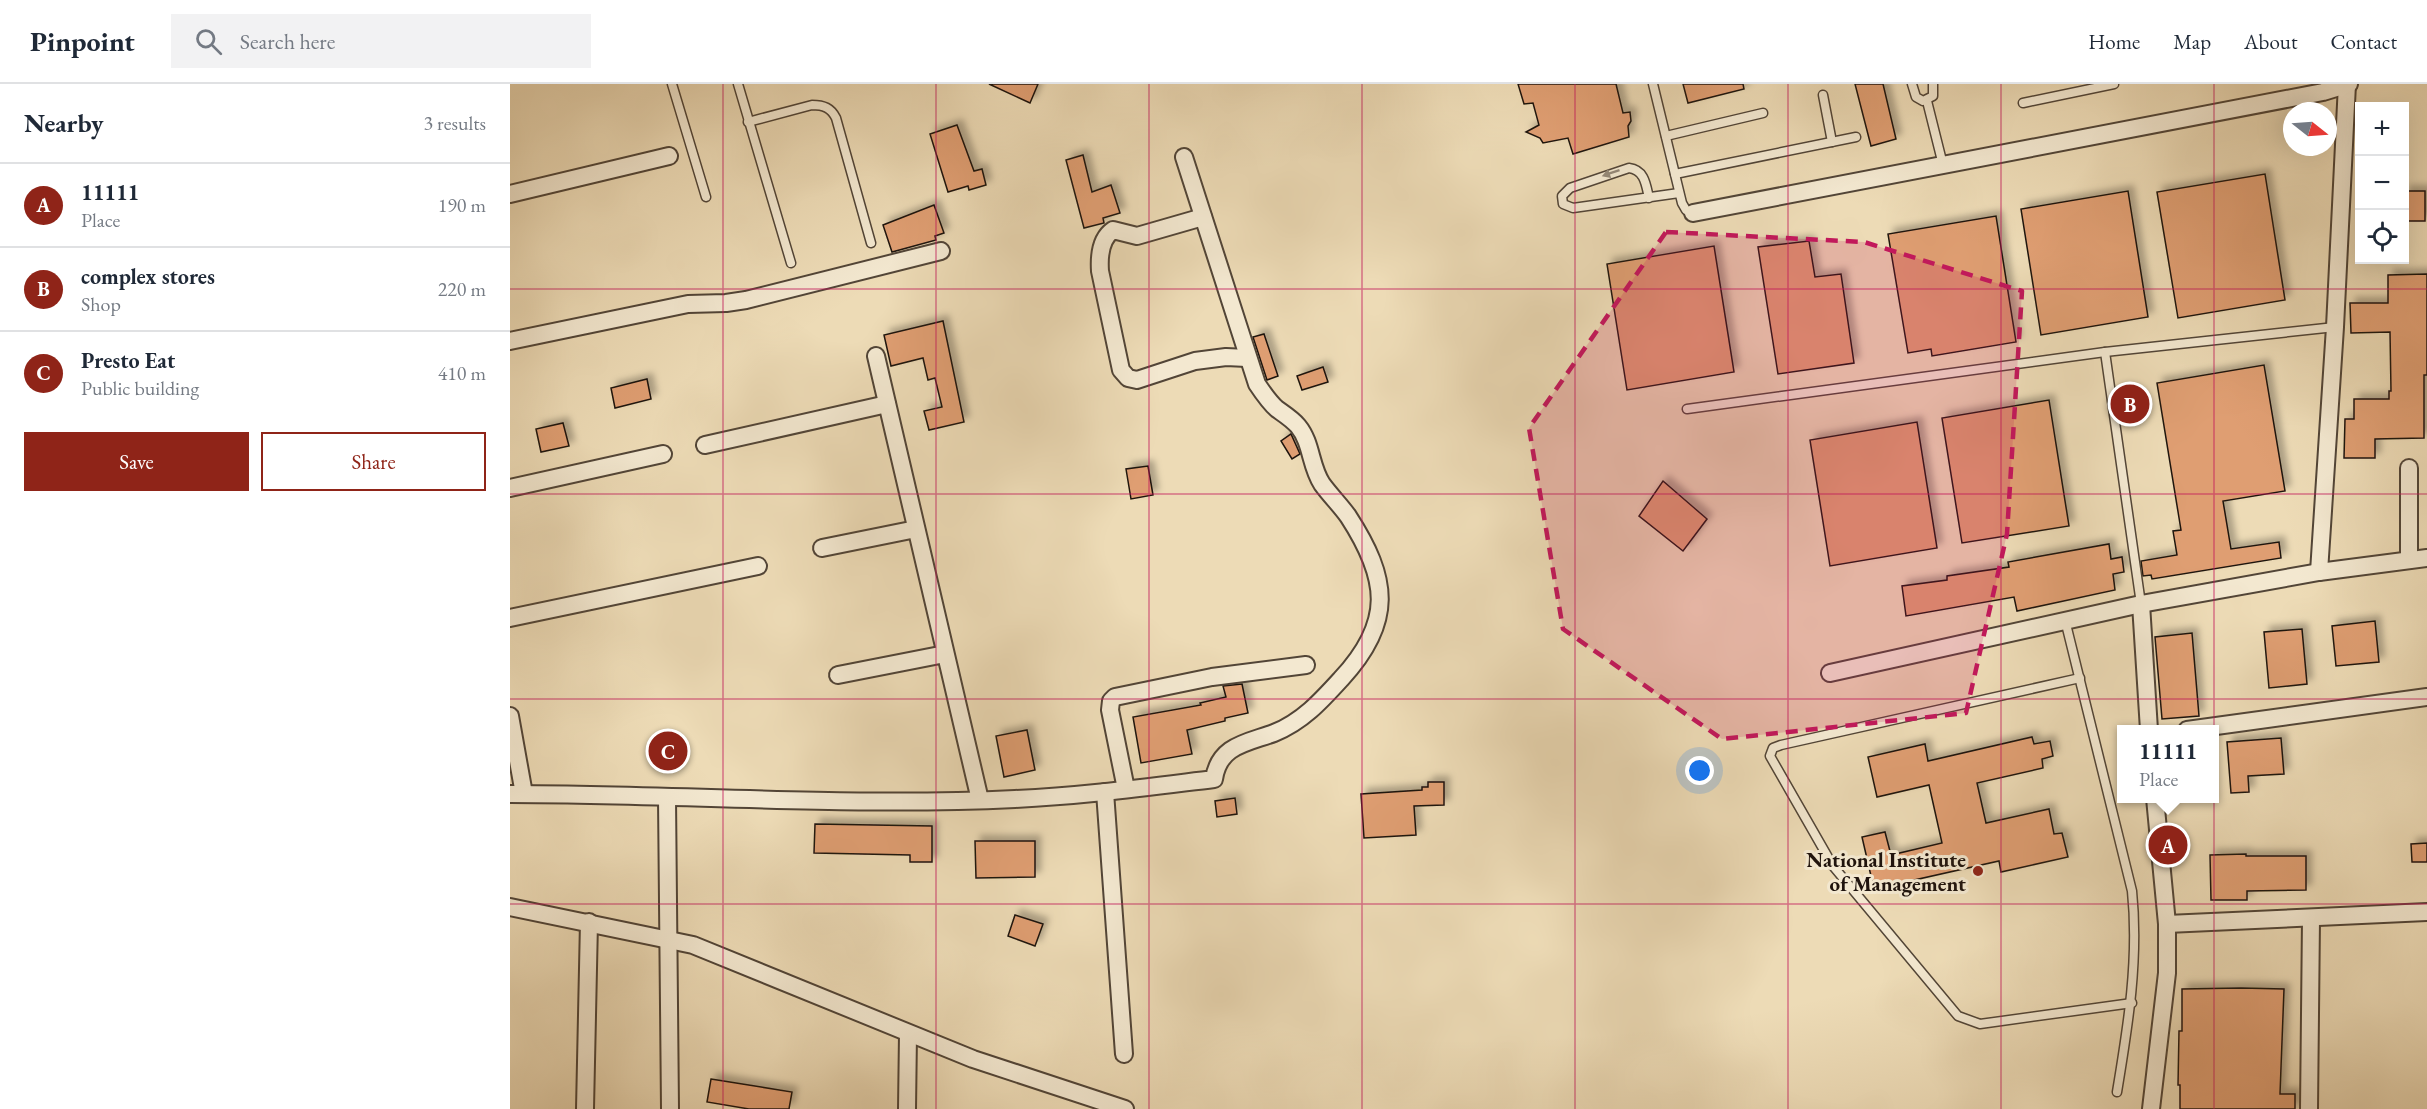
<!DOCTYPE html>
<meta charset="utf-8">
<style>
body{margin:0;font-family:"EB Garamond",serif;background:#f2f2f3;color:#1f2937}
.controls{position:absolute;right:18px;top:18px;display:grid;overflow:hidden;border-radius:0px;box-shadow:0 6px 24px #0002}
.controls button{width:54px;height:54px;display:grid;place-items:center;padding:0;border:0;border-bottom:2px solid #e0e1e3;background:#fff;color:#1f2937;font:30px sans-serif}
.compass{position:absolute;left:1773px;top:18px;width:54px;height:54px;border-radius:50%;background:#fff;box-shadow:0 6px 24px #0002;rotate:107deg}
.you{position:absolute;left:1190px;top:687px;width:21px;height:21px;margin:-15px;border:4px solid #fff;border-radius:50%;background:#1a73e8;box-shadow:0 0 0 9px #1a73e833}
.badge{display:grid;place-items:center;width:39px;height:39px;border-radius:50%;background:#8f2418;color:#fff;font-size:20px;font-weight:700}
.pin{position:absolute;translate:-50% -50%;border:3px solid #fff;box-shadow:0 2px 6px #0006}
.popup{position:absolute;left:1607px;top:641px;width:102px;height:78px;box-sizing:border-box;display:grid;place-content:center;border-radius:0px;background:#fff;filter:drop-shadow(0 2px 4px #0005);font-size:20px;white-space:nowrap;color:#747a83}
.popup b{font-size:22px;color:#1f2937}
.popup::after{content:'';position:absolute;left:50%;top:100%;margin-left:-12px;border:12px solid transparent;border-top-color:#fff}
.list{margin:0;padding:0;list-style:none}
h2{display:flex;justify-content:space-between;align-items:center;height:78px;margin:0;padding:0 24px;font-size:26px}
h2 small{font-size:20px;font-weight:400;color:#747a83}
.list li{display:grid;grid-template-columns:39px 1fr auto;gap:18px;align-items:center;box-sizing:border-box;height:84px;padding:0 24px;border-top:2px solid #e0e1e3}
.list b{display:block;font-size:22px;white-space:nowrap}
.list p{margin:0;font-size:20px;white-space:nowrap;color:#747a83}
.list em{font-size:20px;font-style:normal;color:#747a83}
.actions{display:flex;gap:12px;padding:18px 24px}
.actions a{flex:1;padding:14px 0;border:2px solid #8f2418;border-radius:0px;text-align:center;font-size:21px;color:#8f2418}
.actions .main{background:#8f2418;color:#fff}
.icon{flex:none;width:33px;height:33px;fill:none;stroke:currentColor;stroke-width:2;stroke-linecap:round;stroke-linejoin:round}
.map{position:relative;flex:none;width:1917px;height:1025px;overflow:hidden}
header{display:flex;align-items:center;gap:36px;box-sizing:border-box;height:84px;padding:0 30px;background:#fff;border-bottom:2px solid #e0e1e3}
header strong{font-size:28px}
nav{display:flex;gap:33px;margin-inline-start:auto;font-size:21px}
.search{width:420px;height:54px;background:#f2f2f3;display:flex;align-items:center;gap:15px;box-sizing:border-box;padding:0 21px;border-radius:0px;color:#747a83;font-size:22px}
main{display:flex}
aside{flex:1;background:#fff}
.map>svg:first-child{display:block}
.building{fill:#df9e72;stroke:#1f130d;stroke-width:1.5;filter:url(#shadow)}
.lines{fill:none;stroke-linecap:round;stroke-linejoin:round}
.service-casing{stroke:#524537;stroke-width:11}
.minor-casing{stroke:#524537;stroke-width:20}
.service{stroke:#f3e8d0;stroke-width:8}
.minor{stroke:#f3e8d0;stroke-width:16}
.oneway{fill:#948878}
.marked{fill:#c2185b;fill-opacity:0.2;stroke:#c2185b;stroke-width:4.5;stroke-dasharray:12 8;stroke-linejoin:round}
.grid{fill:none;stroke:#c2185b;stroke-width:1.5;stroke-opacity:0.55}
.poi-dot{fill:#8f2418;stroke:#f3e8d0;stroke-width:2}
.labels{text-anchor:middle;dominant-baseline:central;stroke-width:6;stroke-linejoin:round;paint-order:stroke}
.poi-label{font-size:21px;font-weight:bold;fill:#1f130d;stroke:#f3e8d0;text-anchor:end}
</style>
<header>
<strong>Pinpoint</strong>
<div class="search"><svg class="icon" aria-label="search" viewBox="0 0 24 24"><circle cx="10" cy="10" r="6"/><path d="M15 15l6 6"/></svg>Search here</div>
<nav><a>Home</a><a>Map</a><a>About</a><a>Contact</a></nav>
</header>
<main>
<aside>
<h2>Nearby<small>3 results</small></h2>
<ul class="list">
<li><span class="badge">A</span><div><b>11111</b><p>Place</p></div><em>190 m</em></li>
<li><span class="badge">B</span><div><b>complex stores</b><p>Shop</p></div><em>220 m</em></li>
<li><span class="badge">C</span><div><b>Presto Eat</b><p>Public building</p></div><em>410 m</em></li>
</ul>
<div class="actions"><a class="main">Save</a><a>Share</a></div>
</aside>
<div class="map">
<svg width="1917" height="1025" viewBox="0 0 1917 1025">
<defs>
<filter id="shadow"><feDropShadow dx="5.5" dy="-5.5" stdDeviation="3" flood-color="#0004"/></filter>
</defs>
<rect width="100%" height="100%" fill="#eddbb6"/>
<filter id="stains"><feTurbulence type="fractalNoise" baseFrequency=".00333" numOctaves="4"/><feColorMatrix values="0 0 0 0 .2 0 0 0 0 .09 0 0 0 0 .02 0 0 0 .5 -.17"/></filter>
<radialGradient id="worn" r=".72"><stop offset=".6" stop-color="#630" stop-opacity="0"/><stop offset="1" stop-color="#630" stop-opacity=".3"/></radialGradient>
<g class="building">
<path d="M 479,0 L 528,0 L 520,19 Z"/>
<path d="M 1008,0 L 1106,0 L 1113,29 L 1120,28 L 1121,37 L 1118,42 L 1119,53 L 1063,70 L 1058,54 L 1033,59 L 1030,54 L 1016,48 L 1029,41 L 1023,19 L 1014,20 Z"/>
<path d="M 1173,0 L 1233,0 L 1234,5 L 1178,19 Z"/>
<path d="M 1345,0 L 1373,0 L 1386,55 L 1361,62 Z"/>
<path d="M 447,41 L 464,87 L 472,85 L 476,101 L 459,106 L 458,102 L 438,108 L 420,50 Z"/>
<path d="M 573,71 L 582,108 L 601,101 L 610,129 L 593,134 L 594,139 L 574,144 L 556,76 Z"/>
<path d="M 1755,90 L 1775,216 L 1668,234 L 1647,108 Z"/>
<path d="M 1618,107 L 1638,233 L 1531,251 L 1511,125 Z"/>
<rect x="1894" y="107" width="21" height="30"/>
<path d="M 424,121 L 434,149 L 425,152 L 426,156 L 382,168 L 373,141 Z"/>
<path d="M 1486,132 L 1506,258 L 1422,272 L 1421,265 L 1398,269 L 1378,150 Z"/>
<path d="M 1299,157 L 1305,193 L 1331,190 L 1344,279 L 1268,290 L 1248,163 Z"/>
<path d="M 1204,162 L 1224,288 L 1117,306 L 1097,180 Z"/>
<path d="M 1917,190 L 1917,291 L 1914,291 L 1914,354 L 1865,355 L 1865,374 L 1834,374 L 1835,335 L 1844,335 L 1844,315 L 1879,315 L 1879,307 L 1881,307 L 1880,248 L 1841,249 L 1840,219 L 1878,219 L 1878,191 Z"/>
<path d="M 433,237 L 454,338 L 419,346 L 414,327 L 432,323 L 425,294 L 418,296 L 413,274 L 381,282 L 374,251 Z"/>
<path d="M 754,250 L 768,292 L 757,296 L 743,253 Z"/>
<path d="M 1754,281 L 1775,407 L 1713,417 L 1721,465 L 1769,458 L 1771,474 L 1642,495 L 1641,491 L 1633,492 L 1631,477 L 1667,471 L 1663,447 L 1671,446 L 1647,299 Z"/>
<path d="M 813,283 L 818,298 L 792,306 L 787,292 Z"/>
<path d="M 137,295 L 141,315 L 105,324 L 101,304 Z"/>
<path d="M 1539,316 L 1559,442 L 1452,459 L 1432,334 Z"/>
<path d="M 1407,338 L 1427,464 L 1320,482 L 1300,356 Z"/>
<path d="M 53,339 L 59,362 L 31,368 L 26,345 Z"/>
<path d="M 781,350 L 790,370 L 782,375 L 771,357 Z"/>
<path d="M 638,382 L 643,411 L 621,415 L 616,385 Z"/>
<path d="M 1153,397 L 1197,435 L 1173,467 L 1129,432 Z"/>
<path d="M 1599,460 L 1601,475 L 1612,473 L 1614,488 L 1603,490 L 1605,506 L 1507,527 L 1504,513 L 1396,532 L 1392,502 L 1437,496 L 1437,492 L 1499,483 L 1498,478 Z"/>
<path d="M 1865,537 L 1869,578 L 1826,582 L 1822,542 Z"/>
<path d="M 1792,545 L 1797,600 L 1759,604 L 1754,548 Z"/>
<path d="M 1682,549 L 1689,632 L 1652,635 L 1645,553 Z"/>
<path d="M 732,600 L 738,629 L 715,634 L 715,637 L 677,646 L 682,670 L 631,679 L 623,633 L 691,621 L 690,619 L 716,613 L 713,602 Z"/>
<path d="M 517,646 L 525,686 L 494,693 L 486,652 Z"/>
<path d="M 1522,653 L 1524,660 L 1540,657 L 1543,672 L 1532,675 L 1533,684 L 1467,699 L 1476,739 L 1539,725 L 1544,750 L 1552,749 L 1558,773 L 1491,788 L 1489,777 L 1364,805 L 1352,753 L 1375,748 L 1381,771 L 1432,759 L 1419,701 L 1367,713 L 1358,673 L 1415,660 L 1418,677 Z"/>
<path d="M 1771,654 L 1774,690 L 1738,692 L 1739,708 L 1721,709 L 1717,658 Z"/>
<path d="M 918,698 L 934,698 L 934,721 L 904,722 L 906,751 L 854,754 L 851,710 L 912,706 L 912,703 L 918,703 Z"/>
<path d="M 725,714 L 727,730 L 707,733 L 705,717 Z"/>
<path d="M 305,740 L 422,742 L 422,778 L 400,778 L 400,771 L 304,769 Z"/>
<path d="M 465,757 L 525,757 L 525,793 L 466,794 Z"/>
<path d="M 1917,759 L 1917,778 L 1902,778 L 1901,760 Z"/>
<path d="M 1736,770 L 1736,772 L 1796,772 L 1796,806 L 1737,807 L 1737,816 L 1701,816 L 1700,771 Z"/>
<path d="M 505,831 L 533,840 L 525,862 L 498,852 Z"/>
<path d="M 1731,904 L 1774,905 L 1770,1010 L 1785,1010 L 1785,1025 L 1670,1025 L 1670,1001 L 1668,1001 L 1669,947 L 1672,947 L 1672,905 Z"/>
<path d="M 201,995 L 282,1008 L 279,1025 L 239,1025 L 197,1018 Z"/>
</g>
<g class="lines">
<g class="service-casing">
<g id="service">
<path d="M 162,0 L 196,113"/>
<path d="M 228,0 L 281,179"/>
<path d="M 1143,0 L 1172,119 L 1176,126 L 1183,129"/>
<path d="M 1402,0 L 1406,13 L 1413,17 L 1423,12 L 1423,0"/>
<path d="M 1313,11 L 1322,58"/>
<path d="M 1417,17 L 1433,81"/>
<path d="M 1513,19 L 1604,0"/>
<path d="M 238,38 L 302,21 C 314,21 321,24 326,34 L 361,159"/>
<path d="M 1156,52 L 1253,29"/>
<path d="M 1165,90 L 1346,53"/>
<path d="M 1139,114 C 1136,101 1135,86 1119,84 L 1060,104 L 1052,112 L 1053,120 L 1063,124 L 1169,109"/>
<path d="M 1595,268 L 1631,520"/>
<path d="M 1177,325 L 1595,268 L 1825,243"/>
<path d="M 1555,536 L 1622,807 C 1629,875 1618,942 1607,1008"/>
<path d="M 1570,594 L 1271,661 L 1263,664 L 1260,672 L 1323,782 L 1448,932 L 1470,940 L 1622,919"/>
</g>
</g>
<g class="minor-casing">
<g id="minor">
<path d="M 0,110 L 159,72"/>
<path d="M 1183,129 L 1813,8 L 1839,0"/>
<path d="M 693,133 L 627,152 L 603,146 C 590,155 589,172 590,187 L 611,286 L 618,294 L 627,296 L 685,277 L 716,273 L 737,274"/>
<path d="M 0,257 L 178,220 L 216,219 L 236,216 L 431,167"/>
<path d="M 366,272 L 470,716"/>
<path d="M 195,361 L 377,320"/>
<path d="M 1899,384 L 1899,476"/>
<path d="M 0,404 L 153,370"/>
<path d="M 312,464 L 406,445"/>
<path d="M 1809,488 L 1825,243 L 1837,0"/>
<path d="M 1631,520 L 1639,646"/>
<path d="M 0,534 L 248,482"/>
<path d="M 1320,589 L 1631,520 L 1809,488 L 1917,474"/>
<path d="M 328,591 L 435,570"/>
<path d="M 0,632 L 14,710"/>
<path d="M 1677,646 L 1917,613"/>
<path d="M 616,705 L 600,626 L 601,617 L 605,613 L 702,593 L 796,581"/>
<path d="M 595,708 L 614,970"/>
<path d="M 0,710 C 168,710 337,723 505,715 C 572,712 638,703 704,695 C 709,661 737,659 764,649 C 792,638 811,617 831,595 C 884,538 879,495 838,432 C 830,421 820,411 812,400 C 800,382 802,359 788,342 C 782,335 774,330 767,325 C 759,318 753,309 747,300 L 674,73"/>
<path d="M 157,714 L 160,1025"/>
<path d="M 0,823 L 183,861 L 463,975 L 615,1025"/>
<path d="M 1657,840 L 1917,828"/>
<path d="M 75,1025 L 79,838"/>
<path d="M 397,1025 L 398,950"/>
<path d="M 1641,1025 L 1657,889 L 1657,840 L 1645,714"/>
<path d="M 1799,1025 L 1801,835"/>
</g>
</g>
<use href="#service" class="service"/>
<use href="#minor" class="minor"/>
</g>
<defs><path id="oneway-solid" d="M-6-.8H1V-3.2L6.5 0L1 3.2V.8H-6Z" transform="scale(1.5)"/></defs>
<use class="oneway" href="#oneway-solid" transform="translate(1101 89) rotate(161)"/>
<path class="marked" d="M 1156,148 L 1354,158 L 1512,207 L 1497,450 L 1456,629 L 1212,655 L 1053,545 L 1019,344 Z"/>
<path class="grid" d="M 213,0 L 213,1025M 426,0 L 426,1025M 639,0 L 639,1025M 852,0 L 852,1025M 1065,0 L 1065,1025M 1278,0 L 1278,1025M 1491,0 L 1491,1025M 1704,0 L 1704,1025M 0,205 L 1917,205M 0,410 L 1917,410M 0,615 L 1917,615M 0,820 L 1917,820"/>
<circle class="poi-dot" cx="1468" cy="787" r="6"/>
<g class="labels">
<g class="poi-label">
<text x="1456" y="775">National Institute<tspan x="1456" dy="24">of Management</tspan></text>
</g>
</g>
<rect width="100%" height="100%" filter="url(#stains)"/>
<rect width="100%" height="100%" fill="url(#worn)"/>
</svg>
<div class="controls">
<button>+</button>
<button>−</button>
<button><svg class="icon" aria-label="locate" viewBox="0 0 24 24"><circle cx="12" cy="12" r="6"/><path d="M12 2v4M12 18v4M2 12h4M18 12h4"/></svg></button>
</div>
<svg class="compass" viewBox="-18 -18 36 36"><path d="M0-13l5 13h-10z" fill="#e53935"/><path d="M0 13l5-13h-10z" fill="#747a83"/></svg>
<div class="you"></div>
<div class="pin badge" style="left:1658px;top:761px">A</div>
<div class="popup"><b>11111</b>Place</div>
<div class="pin badge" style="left:1620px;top:320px">B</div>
<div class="pin badge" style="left:158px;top:667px">C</div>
</div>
</main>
